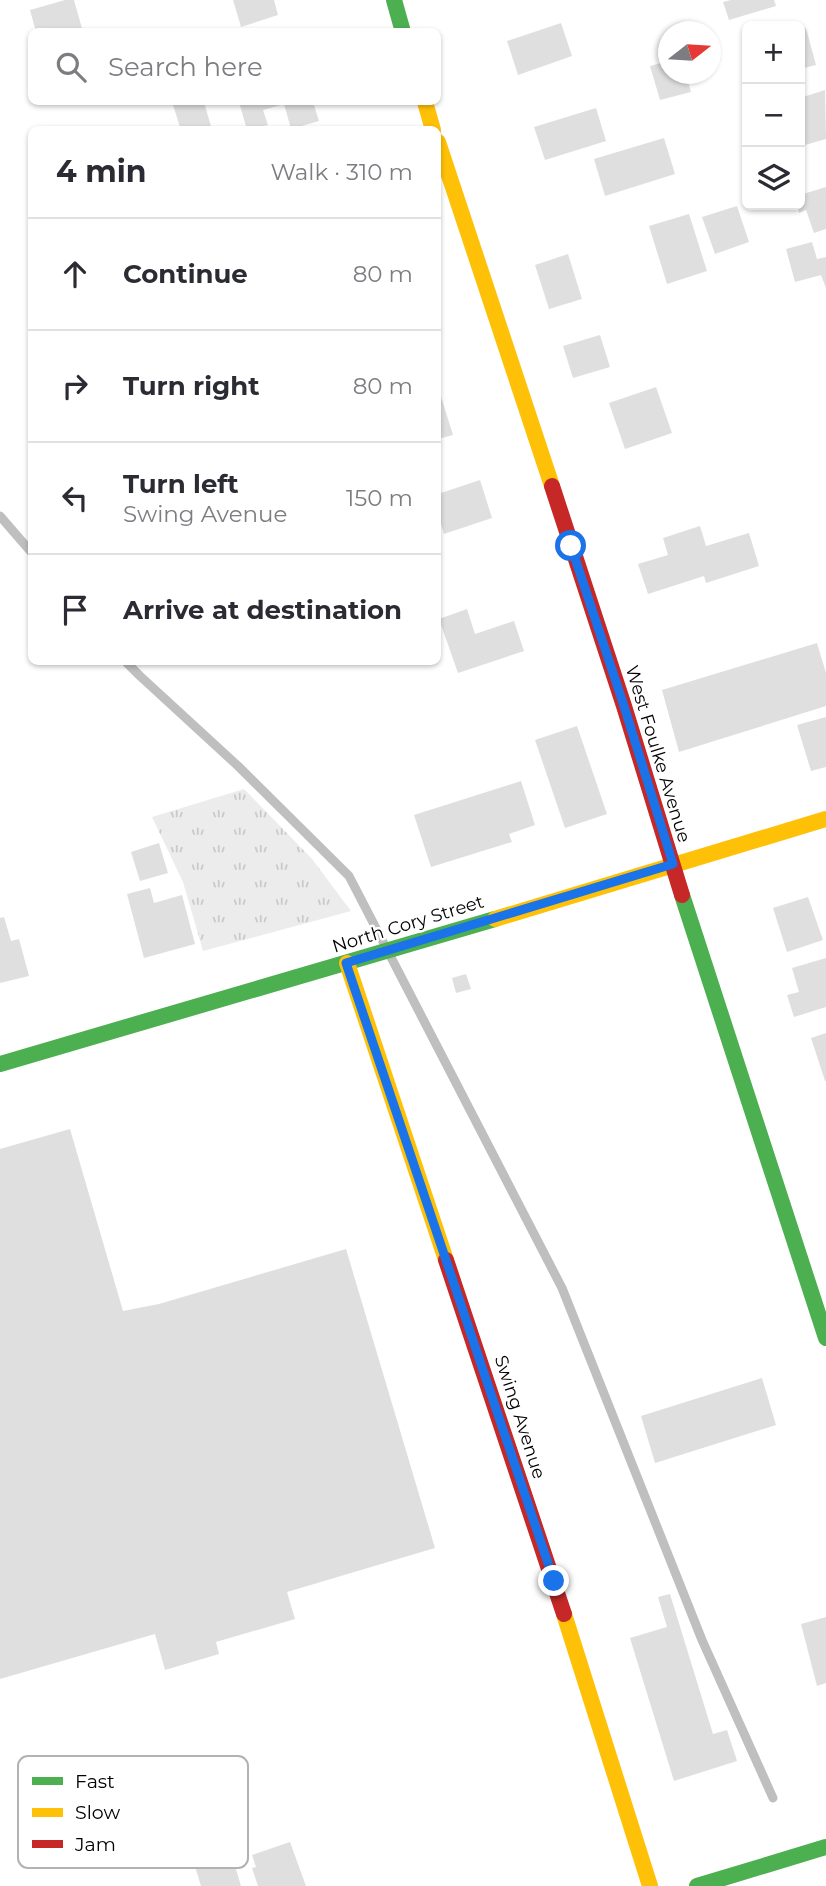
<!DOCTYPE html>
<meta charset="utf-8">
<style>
body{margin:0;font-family:Montserrat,sans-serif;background:#f7f7f7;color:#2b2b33}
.controls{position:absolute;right:21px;top:21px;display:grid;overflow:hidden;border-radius:10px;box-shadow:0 2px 5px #0004}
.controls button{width:63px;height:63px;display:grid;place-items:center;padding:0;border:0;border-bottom:2px solid #e1e1e2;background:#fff;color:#2b2b33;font:35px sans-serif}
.compass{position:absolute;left:658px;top:21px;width:63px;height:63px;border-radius:50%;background:#fff;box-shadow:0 2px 5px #0004;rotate:73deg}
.stop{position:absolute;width:21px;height:21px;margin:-16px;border:5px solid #1a73e8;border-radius:50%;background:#fff}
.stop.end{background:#1a73e8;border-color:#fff;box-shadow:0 2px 7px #0008}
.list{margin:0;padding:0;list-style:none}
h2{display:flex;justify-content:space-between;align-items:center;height:91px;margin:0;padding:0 28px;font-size:30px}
h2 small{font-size:23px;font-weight:400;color:#7c7c81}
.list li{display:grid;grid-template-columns:46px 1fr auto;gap:21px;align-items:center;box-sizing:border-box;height:112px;padding:0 28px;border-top:2px solid #e1e1e2}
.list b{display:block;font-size:26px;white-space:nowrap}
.list p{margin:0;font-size:23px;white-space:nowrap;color:#7c7c81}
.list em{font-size:23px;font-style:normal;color:#7c7c81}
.icon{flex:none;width:38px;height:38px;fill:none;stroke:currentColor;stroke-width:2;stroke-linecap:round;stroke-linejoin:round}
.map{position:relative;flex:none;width:826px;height:1886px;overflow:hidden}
.search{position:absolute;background:#fff;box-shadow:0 2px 5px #0004;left:28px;top:28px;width:413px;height:77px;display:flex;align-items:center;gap:18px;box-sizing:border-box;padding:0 24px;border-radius:10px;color:#7c7c81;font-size:26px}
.panel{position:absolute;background:#fff;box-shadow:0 2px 5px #0004;left:28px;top:126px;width:413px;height:539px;border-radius:10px}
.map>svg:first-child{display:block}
.park{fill:url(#park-tufts)}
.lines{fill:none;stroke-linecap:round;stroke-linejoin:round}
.stream{stroke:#bfbfbf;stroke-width:9}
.building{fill:#dfdfdf}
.fast{stroke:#4caf50;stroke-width:16}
.slow{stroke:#ffc107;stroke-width:16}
.jam{stroke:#c62828;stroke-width:16}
.route{stroke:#1a73e8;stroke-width:9}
.labels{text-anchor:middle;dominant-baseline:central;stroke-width:5;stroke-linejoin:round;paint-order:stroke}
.street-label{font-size:18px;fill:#000;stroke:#fff}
.key{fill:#fff;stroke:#b2b2b2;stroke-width:2}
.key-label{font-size:19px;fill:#000}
</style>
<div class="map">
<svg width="826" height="1886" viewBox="0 0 826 1886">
<defs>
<pattern id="park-tufts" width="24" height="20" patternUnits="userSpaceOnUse" patternTransform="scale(1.75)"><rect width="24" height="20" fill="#ececec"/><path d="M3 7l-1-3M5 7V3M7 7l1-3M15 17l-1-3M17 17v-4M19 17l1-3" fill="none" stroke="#c9c9c9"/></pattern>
</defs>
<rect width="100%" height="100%" fill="#fff"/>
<path class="park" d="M 244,789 L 312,859 L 351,911 L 203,951 L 183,882 L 152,817 Z"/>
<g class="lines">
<g class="stream">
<path d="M 0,516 L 32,553"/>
<path d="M 126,662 L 140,676 L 238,766 L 349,876 L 562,1288 L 702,1640 L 773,1798"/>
</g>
</g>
<g class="building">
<path d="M 65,0 L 74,0 L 83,32 L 36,32 L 30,10 Z"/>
<path d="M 233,0 L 274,0 L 278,15 L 241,27 Z"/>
<path d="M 731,0 L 774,0 L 776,6 L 729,20 L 723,2 Z"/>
<path d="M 561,23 L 572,56 L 518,75 L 507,41 Z"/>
<path d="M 806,28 L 816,65 L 800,69 L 800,30 Z"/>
<path d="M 668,61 L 668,74 L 686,74 L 691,92 L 660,100 L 650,66 Z"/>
<path d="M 825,90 L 826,139 L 805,145 L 800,128 L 800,98 Z"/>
<path d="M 172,102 L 204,102 L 212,130 L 181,130 Z"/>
<path d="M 239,102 L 313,102 L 319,121 L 291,129 L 284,104 L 263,110 L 268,125 L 247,130 Z"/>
<path d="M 596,108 L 606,141 L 545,160 L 534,127 Z"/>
<path d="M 664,138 L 675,174 L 605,196 L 594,159 Z"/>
<path d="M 826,187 L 826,229 L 814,233 L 806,210 L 799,213 L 797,205 L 800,205 L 800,195 Z"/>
<path d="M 737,206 L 749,242 L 715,254 L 702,217 Z"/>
<path d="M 689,214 L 707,271 L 667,284 L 649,226 Z"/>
<path d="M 812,242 L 817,259 L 826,257 L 826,288 L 821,275 L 795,282 L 786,249 Z"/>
<path d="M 568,254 L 582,299 L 549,309 L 535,265 Z"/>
<path d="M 600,335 L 610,367 L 573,378 L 563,346 Z"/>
<path d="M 438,387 L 453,435 L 438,439 Z"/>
<path d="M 656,387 L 672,433 L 625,449 L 609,403 Z"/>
<path d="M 480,480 L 492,518 L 444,534 L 438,515 L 438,494 Z"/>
<path d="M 700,526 L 706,546 L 749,533 L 759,566 L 706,583 L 704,576 L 648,594 L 638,564 L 668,555 L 663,538 Z"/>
<path d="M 467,609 L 475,634 L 514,621 L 524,651 L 458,673 L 439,619 Z"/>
<path d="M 817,643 L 826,673 L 826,706 L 679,752 L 662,690 Z"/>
<path d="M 826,717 L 826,767 L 811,771 L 797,725 Z"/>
<path d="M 577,726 L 607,814 L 565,828 L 535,740 Z"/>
<path d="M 521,781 L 535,825 L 509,834 L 512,842 L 431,867 L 414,815 Z"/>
<path d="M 159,843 L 168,873 L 140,881 L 131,852 Z"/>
<path d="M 150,888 L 154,903 L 182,895 L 195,944 L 144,958 L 127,894 Z"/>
<path d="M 808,897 L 823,940 L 787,952 L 773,908 Z"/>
<path d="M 4,917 L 11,941 L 19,939 L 29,976 L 0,983 L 0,918 Z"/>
<path d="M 826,958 L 826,1007 L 794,1017 L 787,995 L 799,992 L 792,968 Z"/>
<path d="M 466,974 L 471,989 L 456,993 L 452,978 Z"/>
<path d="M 826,1033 L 826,1081 L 825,1081 L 811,1038 Z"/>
<path d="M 70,1129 L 123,1311 L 159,1304 L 346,1249 L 435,1548 L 287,1592 L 295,1619 L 216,1642 L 219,1654 L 165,1670 L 155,1634 L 0,1679 L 0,1149 Z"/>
<path d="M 762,1378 L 776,1425 L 655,1463 L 641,1416 Z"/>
<path d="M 670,1594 L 713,1734 L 727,1730 L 737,1761 L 674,1781 L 630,1638 L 667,1627 L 658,1597 Z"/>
<path d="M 826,1617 L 826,1683 L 817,1686 L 801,1624 Z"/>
<path d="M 290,1842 L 306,1886 L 258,1886 L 252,1868 L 256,1867 L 252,1855 Z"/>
<path d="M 230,1849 L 241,1886 L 201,1886 L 193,1860 Z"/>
</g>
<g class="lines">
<g class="fast">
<path d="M 394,0 L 403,32"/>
<path d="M 682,895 L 826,1338"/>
<path d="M 0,1064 L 495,919"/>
<path d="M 697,1886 L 826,1847"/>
</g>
<g class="slow">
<path d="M 425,102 L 433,130"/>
<path d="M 438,142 L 552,486"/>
<path d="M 495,919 L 826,819"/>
<path d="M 347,963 L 446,1260"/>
<path d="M 564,1614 L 650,1886"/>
</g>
<g class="jam">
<path d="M 552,486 L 624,706 L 682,895"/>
<path d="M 446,1260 L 564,1614"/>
</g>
</g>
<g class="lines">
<path class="route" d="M 554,1581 L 346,963 L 673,864 L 624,706 L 571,546"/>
</g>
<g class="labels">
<g class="street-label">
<text transform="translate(658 754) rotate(73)">West Foulke Avenue</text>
<text transform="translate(408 924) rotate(-17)">North Cory Street</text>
<text transform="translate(520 1417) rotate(72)">Swing Avenue</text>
</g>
</g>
<rect x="18" y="1756" width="230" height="112" rx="10" class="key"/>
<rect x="32" y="1777" width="31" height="8" fill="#4caf50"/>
<rect x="32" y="1808" width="31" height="9" fill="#ffc107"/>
<rect x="32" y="1840" width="31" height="8" fill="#c62828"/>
<g class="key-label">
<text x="75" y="1788">Fast</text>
<text x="75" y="1819">Slow</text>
<text x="75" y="1851">Jam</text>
</g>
</svg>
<div class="controls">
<button>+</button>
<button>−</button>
<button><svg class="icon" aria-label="layers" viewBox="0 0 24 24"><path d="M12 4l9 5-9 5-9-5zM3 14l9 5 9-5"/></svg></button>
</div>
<svg class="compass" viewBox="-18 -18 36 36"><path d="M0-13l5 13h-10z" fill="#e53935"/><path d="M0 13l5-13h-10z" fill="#7c7c81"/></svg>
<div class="stop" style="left:571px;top:546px"></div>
<div class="stop end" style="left:554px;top:1581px"></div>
<div class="search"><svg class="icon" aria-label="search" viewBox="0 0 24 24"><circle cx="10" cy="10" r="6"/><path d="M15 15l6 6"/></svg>Search here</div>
<section class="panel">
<h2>4 min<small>Walk · 310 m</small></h2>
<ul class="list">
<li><svg class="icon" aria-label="ahead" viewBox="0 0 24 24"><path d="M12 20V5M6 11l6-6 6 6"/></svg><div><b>Continue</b></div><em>80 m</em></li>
<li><svg class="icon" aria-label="right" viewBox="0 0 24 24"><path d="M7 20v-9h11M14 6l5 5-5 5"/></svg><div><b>Turn right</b></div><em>80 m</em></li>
<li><svg class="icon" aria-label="left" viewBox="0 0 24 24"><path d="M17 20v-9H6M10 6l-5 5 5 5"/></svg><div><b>Turn left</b><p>Swing Avenue</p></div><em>150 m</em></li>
<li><svg class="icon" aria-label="arrive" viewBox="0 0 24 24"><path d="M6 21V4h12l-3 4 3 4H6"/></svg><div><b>Arrive at destination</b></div></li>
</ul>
</section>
</div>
